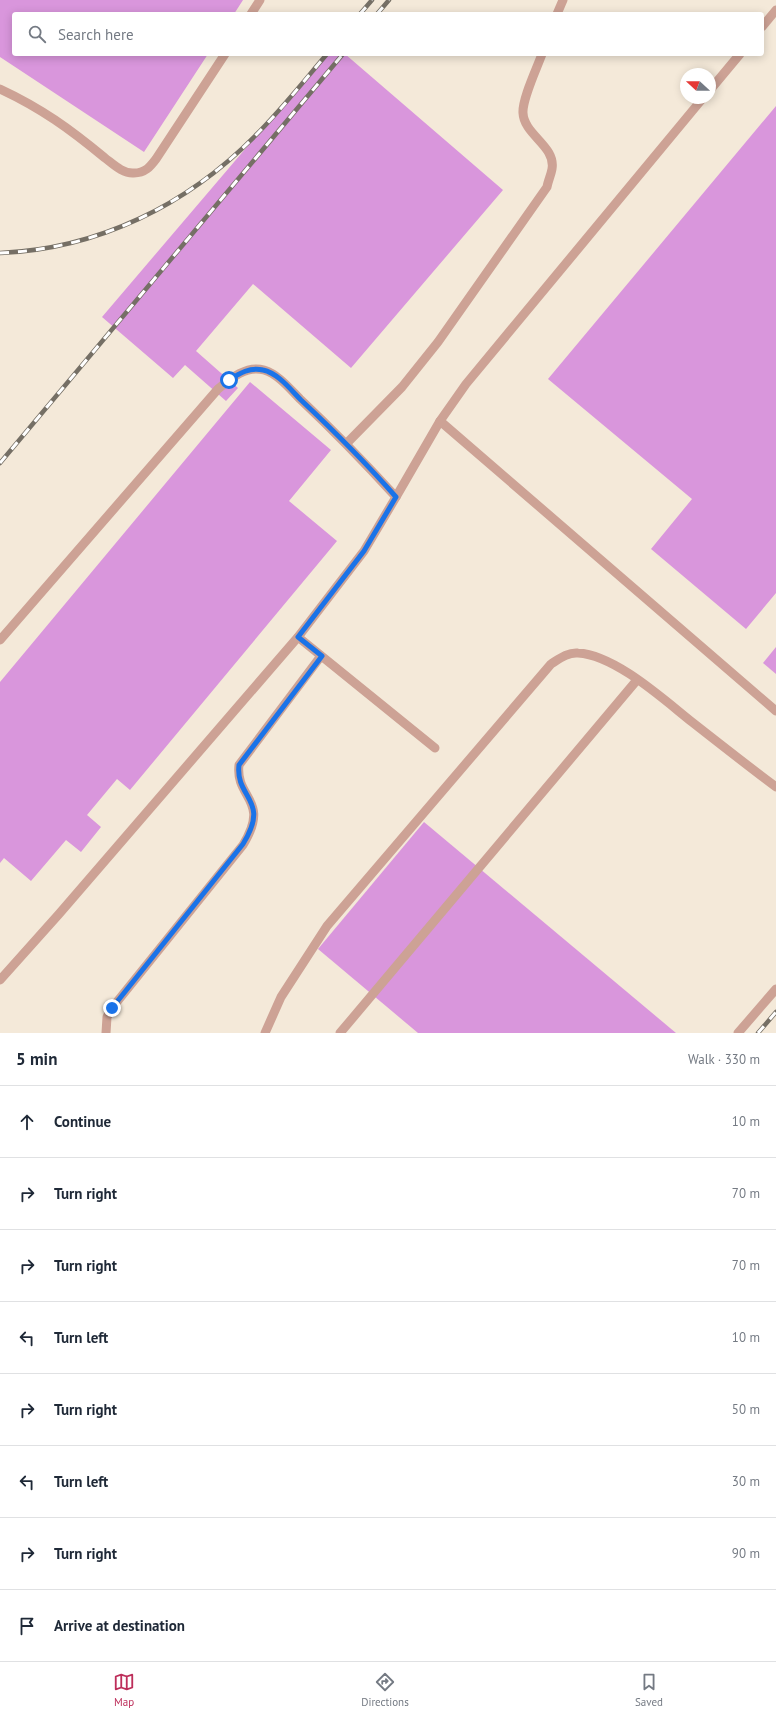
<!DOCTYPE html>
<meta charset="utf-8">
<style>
body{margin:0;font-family:"PT Sans",sans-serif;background:#f2f2f3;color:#1f2937}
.compass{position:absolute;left:680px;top:68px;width:36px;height:36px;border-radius:50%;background:#fff;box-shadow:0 2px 10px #0003;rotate:291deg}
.stop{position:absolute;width:12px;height:12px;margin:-9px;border:3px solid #1a73e8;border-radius:50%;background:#fff}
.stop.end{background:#1a73e8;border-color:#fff;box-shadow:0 1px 4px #0008}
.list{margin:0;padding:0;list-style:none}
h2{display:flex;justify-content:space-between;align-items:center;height:52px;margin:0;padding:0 16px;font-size:17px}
h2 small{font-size:13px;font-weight:400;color:#747a83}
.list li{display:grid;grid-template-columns:26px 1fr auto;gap:12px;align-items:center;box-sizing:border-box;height:72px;padding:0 16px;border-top:1px solid #e0e1e3}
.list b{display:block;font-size:15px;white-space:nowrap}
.list em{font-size:13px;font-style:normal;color:#747a83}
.icon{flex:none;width:22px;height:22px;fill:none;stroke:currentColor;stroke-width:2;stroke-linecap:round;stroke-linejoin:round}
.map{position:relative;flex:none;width:776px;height:1033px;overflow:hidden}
.search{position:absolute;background:#fff;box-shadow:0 2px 10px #0003;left:12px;right:12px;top:12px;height:44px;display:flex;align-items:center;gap:10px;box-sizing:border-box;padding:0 14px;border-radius:4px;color:#747a83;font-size:15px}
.sheet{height:628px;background:#fff}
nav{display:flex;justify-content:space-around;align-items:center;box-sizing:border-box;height:56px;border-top:1px solid #e0e1e3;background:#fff;font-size:11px;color:#747a83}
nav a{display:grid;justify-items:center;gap:2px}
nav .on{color:#bd2e5a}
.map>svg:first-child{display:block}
.building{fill:#d996dc}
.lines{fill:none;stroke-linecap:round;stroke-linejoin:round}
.service{stroke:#cda295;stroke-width:9}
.rail-casing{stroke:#756f65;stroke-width:4.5}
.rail{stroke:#fff;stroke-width:3;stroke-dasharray:9;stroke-linecap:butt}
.route{stroke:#1a73e8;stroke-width:5}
</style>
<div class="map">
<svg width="776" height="1033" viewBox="0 0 776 1033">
<rect width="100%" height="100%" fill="#f4e9d9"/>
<g class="building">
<path d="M 0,0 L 243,0 L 234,14 L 14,14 L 14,54 L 208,54 L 144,152 L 0,57 Z"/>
<path d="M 326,54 L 345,54 L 503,190 L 351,368 L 253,284 L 196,351 L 238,388 L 226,401 L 185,365 L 173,378 L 102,317 Z"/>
<path d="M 776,106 L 776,593 L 746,629 L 651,549 L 692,499 L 548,379 Z"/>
<path d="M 250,382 L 331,450 L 289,501 L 337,541 L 130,790 L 117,779 L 87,815 L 101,827 L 81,852 L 66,840 L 31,881 L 4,858 L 0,863 L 0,682 Z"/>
<path d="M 776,647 L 776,674 L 763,663 Z"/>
<path d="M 424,822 L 676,1033 L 418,1033 L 318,949 Z"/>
</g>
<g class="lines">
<g class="service">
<path d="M 251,14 L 260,0"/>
<path d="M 557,14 L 563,0"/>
<path d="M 762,27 L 776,10"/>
<path d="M 0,89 C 41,108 70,129 105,158 C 113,164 123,174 134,173 C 145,173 150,167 156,159 L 225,54"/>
<path d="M 710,90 L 740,54"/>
<path d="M 703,98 L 466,384 L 440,421 L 776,711"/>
<path d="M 347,443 L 402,387 L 438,342 L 547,187 C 548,181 551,175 552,169 C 556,146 524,135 523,113 C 522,99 537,68 542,54"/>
<path d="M 396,497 L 440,421"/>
<path d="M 298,637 L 435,748"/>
<path d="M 0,640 L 218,389 C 231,378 247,365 264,370 C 278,374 290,389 300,399 C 333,430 365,463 396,497 L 364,551 L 298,637 L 59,914 L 0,980"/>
<path d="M 106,1033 L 107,1017 L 112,1008 L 243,845 C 271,799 235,799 239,765 L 321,656"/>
<path d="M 265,1033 L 281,997 L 327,926 L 551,664 C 559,659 568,652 578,653 C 615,655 663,699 692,722 C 720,744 748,766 776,787"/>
<path d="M 340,1033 L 637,680"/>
<path d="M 738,1033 L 776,989"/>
</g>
<g class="rail-casing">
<g id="rail">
<path d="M 360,14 L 372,0"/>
<path d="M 377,14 L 389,0"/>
<path d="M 0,253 C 98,249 187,205 255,136 C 281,110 303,82 327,54"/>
<path d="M 0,463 L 343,54"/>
<path d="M 758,1033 L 776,1012"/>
</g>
</g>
<use href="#rail" class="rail"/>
</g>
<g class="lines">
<path class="route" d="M 112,1008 L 243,844 C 271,799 235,799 239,765 L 322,656 L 298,637 L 364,551 L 396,497 C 366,463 334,431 301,400 C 291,390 278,373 263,370 C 250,367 240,373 229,380"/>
</g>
</svg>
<svg class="compass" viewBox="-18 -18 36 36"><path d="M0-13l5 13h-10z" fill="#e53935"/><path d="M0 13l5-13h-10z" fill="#747a83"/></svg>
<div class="stop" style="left:229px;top:380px"></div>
<div class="stop end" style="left:112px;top:1008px"></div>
<div class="search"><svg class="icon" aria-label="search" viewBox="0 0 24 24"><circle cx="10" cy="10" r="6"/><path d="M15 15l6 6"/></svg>Search here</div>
</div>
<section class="sheet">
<h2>5 min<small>Walk · 330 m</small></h2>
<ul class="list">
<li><svg class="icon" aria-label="ahead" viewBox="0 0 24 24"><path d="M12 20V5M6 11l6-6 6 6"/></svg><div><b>Continue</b></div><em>10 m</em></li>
<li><svg class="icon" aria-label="right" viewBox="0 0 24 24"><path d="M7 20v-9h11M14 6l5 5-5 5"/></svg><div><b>Turn right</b></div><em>70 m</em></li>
<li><svg class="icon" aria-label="right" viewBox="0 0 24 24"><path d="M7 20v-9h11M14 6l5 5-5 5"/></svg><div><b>Turn right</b></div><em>70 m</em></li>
<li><svg class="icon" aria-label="left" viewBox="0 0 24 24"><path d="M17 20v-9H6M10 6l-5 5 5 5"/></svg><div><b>Turn left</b></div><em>10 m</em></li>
<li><svg class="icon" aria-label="right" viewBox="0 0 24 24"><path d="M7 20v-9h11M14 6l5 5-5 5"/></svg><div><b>Turn right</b></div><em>50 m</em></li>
<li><svg class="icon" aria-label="left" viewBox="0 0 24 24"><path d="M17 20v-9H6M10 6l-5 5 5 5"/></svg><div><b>Turn left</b></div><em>30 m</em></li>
<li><svg class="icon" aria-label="right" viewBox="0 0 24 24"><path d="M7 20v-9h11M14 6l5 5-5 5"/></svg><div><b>Turn right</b></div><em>90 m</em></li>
<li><svg class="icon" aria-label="arrive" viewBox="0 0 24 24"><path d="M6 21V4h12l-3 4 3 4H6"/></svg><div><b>Arrive at destination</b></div></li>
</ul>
</section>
<nav>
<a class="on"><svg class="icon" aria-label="map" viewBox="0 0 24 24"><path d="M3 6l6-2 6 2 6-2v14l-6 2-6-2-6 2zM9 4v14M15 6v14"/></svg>Map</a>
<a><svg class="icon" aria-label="directions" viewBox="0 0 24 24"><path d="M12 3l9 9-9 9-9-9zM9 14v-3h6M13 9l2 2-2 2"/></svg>Directions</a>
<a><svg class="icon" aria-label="saved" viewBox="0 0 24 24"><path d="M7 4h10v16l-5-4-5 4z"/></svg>Saved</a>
</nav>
